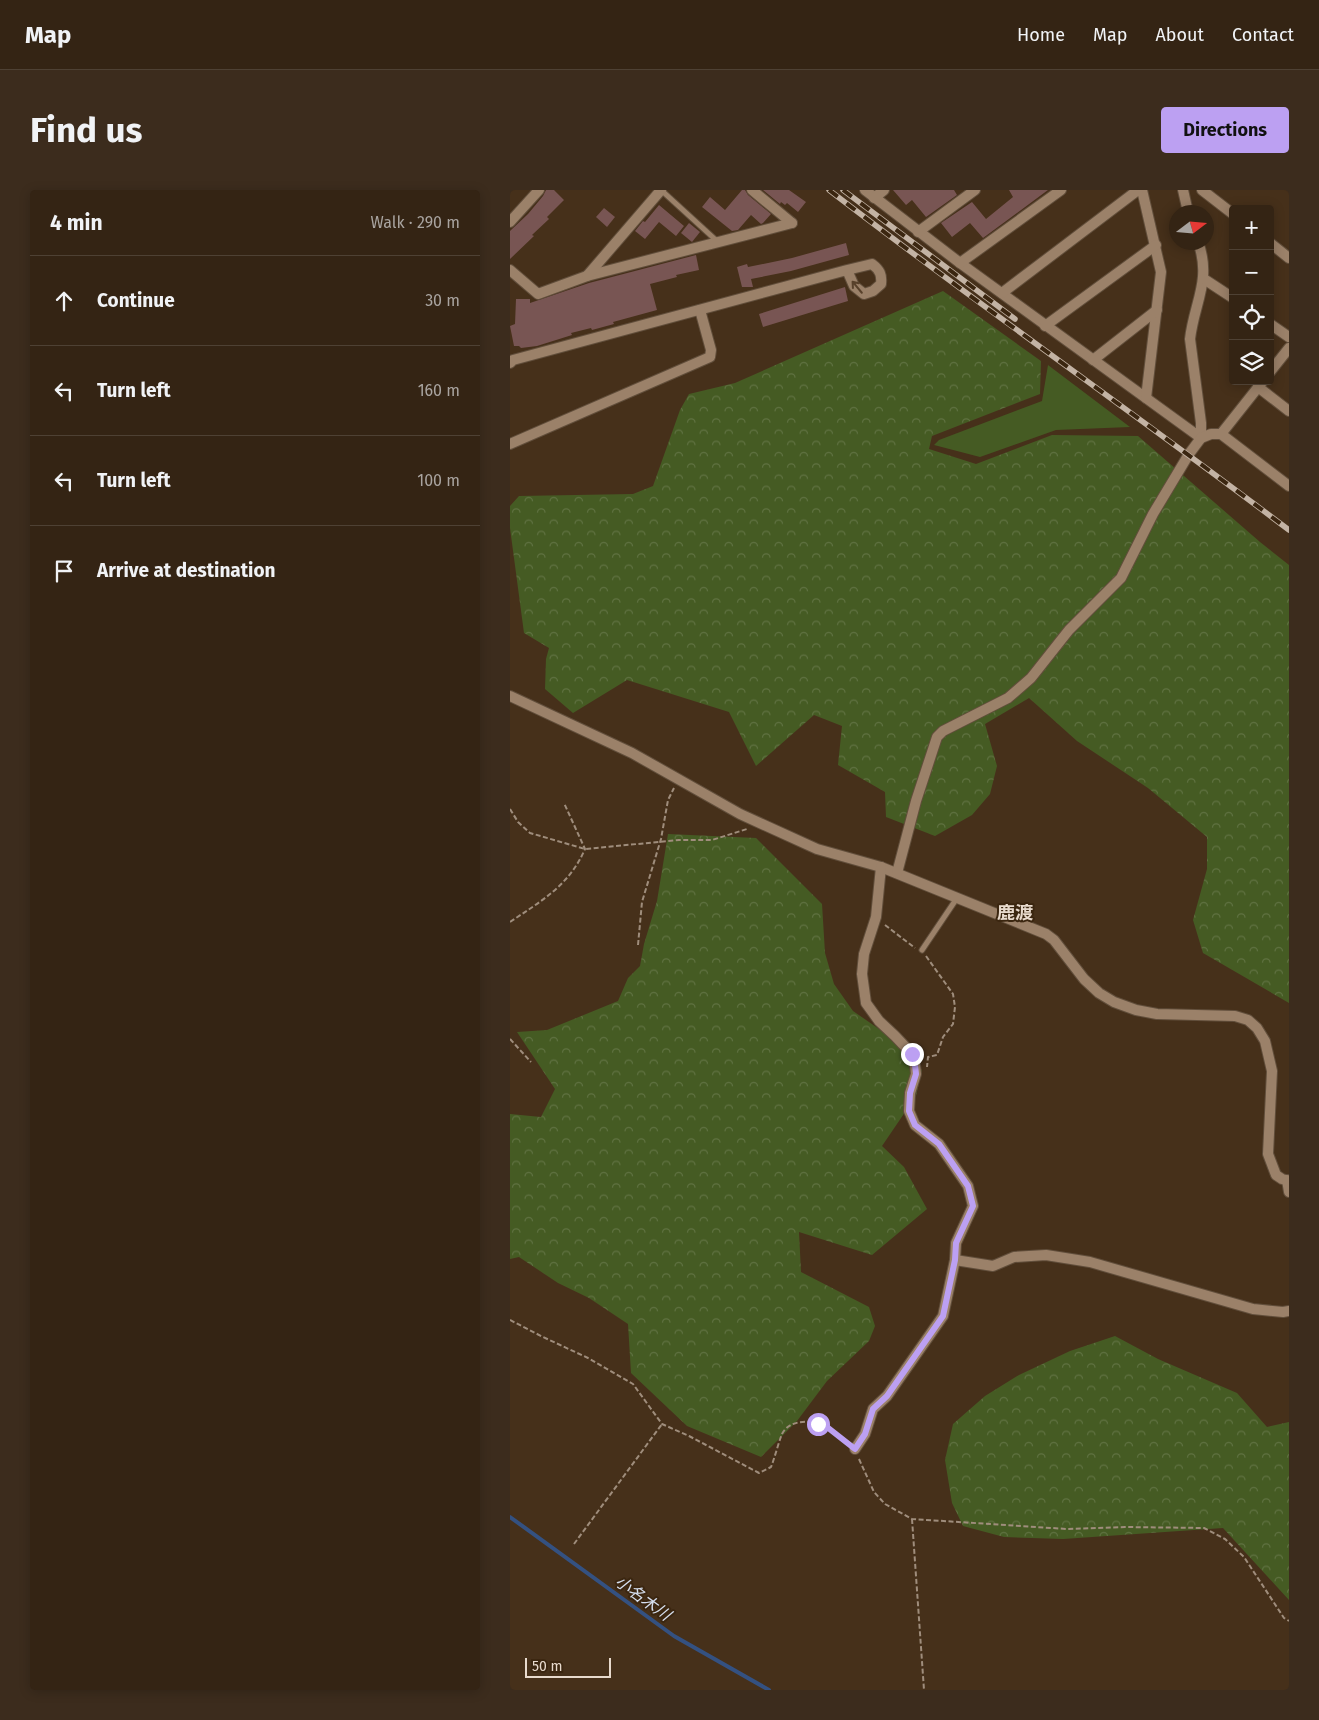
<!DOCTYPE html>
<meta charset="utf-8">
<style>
body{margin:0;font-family:"Fira Sans","Noto Sans JP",sans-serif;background:#3c2c1d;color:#f1f3f6}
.controls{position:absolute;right:15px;top:15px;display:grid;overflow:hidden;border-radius:5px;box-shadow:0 2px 12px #0003}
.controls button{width:45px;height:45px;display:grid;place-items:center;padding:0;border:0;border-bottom:1px solid #4e4134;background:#342414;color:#f1f3f6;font:25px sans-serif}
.compass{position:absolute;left:659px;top:15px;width:45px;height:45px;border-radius:50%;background:#342414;box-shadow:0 2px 12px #0003;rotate:74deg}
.scale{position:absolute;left:15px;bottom:12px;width:86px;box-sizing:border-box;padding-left:5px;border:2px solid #e8dacd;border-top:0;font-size:14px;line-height:18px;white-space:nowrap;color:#e8dacd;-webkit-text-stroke:4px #3b2610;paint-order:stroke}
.stop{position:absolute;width:15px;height:15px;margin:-11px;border:4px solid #bca0f2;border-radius:50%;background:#fff}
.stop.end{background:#bca0f2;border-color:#fff;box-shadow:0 1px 5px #0008}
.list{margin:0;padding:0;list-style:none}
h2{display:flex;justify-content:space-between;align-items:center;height:65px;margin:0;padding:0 20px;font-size:21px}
h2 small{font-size:16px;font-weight:400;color:#a9a4a0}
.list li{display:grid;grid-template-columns:32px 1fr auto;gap:15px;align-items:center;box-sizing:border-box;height:90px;padding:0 20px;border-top:1px solid #4e4134}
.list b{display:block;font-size:19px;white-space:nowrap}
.list em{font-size:16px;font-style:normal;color:#a9a4a0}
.icon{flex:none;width:28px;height:28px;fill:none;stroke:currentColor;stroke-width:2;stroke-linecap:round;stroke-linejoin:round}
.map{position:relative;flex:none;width:779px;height:1500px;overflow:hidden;border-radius:5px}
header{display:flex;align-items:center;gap:30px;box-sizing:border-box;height:70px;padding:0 25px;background:#342414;border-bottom:1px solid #4e4134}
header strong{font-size:24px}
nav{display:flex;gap:28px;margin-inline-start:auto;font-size:18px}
.intro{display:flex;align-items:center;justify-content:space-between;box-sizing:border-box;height:120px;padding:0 30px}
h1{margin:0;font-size:35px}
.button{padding:12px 22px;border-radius:5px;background:#bca0f2;color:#111;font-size:18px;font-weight:700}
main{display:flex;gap:30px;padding:0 30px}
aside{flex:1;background:#342414;border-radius:5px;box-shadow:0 2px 12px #0003}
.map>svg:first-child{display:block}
.grass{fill:#455b23}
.forest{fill:url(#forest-crowns)}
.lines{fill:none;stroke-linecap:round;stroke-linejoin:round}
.stream{stroke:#345181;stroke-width:4}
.building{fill:#785553}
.lane-casing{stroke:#614e3b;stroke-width:7}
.street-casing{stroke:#614e3b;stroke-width:12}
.path{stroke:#9f8d7c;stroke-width:2;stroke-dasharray:5 2.5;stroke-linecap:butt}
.lane{stroke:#9b8169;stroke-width:5}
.street{stroke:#9b8169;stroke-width:10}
.rail-casing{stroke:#c3b3a4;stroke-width:5.5}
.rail{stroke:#3b2610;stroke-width:4;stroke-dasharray:11;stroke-linecap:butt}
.oneway{stroke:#58412b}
.route{stroke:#bca0f2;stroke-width:6}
.labels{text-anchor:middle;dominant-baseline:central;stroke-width:4;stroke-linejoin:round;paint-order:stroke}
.water-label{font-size:16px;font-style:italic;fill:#d7e0f0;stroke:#3b2610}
.quarter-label{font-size:18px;font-weight:bold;fill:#e8dacd;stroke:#3b2610}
</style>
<header>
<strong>Map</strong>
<nav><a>Home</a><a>Map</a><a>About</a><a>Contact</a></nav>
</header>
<div class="intro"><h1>Find us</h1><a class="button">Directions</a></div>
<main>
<aside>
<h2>4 min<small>Walk · 290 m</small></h2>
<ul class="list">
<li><svg class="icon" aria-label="ahead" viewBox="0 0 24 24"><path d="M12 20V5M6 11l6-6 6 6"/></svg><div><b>Continue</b></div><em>30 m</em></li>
<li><svg class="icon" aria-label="left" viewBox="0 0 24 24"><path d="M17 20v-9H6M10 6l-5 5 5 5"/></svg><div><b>Turn left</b></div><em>160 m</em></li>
<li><svg class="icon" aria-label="left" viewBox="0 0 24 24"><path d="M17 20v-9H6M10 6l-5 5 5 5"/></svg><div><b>Turn left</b></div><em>100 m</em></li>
<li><svg class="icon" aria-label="arrive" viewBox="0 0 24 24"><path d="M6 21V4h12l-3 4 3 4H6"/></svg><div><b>Arrive at destination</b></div></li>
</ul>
</aside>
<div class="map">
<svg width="779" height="1500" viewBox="0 0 779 1500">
<defs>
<pattern id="forest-crowns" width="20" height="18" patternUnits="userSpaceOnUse" patternTransform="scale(1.25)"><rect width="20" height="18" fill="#455b23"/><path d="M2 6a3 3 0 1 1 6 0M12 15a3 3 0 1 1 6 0" fill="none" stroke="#607242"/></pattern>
</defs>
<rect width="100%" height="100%" fill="#46301a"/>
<path class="grass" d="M 538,175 L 620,237 L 546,240 L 470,267 L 424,255 L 429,250 L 532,211 Z"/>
<g class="forest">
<path d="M 433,101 L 531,171 L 530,204 L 422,246 L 419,259 L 466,274 L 542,245 L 628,246 L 750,352 L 779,375 L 779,813 L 693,763 L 683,730 L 697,679 L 697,647 L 638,598 L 567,551 L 519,508 L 475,534 L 487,576 L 480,604 L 462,625 L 425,646 L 376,627 L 375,602 L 328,575 L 332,536 L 304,525 L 246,576 L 219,522 L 117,490 L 63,523 L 35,499 L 36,469 L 39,458 L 14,443 L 0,338 L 0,316 L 9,306 L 123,304 L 143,296 L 170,220 L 179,204 L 225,193 Z"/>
<path d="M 158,644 L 246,648 L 312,714 L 315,763 L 324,794 L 343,821 L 385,850 L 412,880 L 406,906 L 372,956 L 394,977 L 417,1019 L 362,1065 L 289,1042 L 291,1082 L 359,1117 L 365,1136 L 359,1151 L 317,1191 L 287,1231 L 251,1267 L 177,1236 L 121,1183 L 118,1134 L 79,1108 L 48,1093 L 9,1067 L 0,1069 L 0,924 L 31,927 L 45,899 L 7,842 L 37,840 L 108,811 L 118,788 L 130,776 L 134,754 L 147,711 Z"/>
<path d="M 605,1146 L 648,1169 L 727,1203 L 757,1237 L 779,1232 L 779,1410 L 713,1338 L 553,1349 L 494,1347 L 453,1336 L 442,1313 L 435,1270 L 443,1234 L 475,1206 L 509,1185 L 560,1161 Z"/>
</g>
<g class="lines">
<path class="stream" d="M 0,1327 L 164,1446 L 259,1500"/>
</g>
<g class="building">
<path d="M 36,0 L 44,0 L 54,10 L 37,27 L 39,29 L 22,45 L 24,46 L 0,69 L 0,41 L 18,24 L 33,6 Z"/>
<path d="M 232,0 L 235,0 L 238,5 L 261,24 L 253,33 L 251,34 L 241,25 L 228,40 L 222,41 L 192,17 L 200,7 L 215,20 Z"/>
<path d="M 253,0 L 279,0 L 296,12 L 288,22 L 277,13 L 275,15 L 271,12 L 270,14 Z"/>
<path d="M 383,0 L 444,0 L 447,5 L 416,27 L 402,10 L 396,15 Z"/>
<path d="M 499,0 L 538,0 L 473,48 L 460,33 L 442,47 L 431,33 L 462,12 L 476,29 L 503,7 Z"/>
<path d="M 149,15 L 174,36 L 166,46 L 149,32 L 135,49 L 125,41 L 133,31 L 135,32 Z"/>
<path d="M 94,18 L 105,27 L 97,37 L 86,27 Z"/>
<path d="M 179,33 L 190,42 L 182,52 L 171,43 Z"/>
<path d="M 336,53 L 339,65 L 281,81 L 241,89 L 243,97 L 232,97 L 227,77 L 237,74 L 238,77 L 282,68 Z"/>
<path d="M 186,65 L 189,80 L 166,85 L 167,87 L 140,94 L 147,120 L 103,132 L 104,134 L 82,140 L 81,138 L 61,143 L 62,145 L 27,156 L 11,158 L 9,156 L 4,156 L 0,136 L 5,134 L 6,109 L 20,109 L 20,113 L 79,93 Z"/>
<path d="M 335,97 L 338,111 L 253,137 L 249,124 Z"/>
</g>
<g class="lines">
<g class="lane-casing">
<g id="lane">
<path d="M 151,0 L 208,52"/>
<path d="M 412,760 L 447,708"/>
</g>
</g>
<g class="street-casing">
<g id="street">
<path d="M 242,0 L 282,33"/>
<path d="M 355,0 L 450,73 L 691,248"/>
<path d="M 632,0 L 651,82 L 636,208"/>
<path d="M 673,0 L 678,22"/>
<path d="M 692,0 L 723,24"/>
<path d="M 364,8 L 374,0"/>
<path d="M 0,32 L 29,0"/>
<path d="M 408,42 L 465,0"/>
<path d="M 688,52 C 702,90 684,113 680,149 L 691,233 L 691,248"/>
<path d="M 760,53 L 779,68"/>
<path d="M 450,73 L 551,0"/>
<path d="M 0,80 L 28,104 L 77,86 L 282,33"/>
<path d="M 77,86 L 151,0"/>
<path d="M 694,89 L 723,108"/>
<path d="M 492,103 L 628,0"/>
<path d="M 760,134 L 779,147"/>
<path d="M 535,136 L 646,55"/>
<path d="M 583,170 L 647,120"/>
<path d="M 0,173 L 3,170 L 337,80 L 362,74 C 370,80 372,85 371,94 L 363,101 L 354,104 L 344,96 L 337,80"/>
<path d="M 760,182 L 779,158"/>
<path d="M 748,197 L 779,221"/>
<path d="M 711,244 L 753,191"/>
<path d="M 0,254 L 200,167 L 201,160 L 190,120"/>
<path d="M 0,506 L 122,563 L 230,624 L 307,659 L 371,677 L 536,744 L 544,750 L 574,789 L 589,803 L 604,812 L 626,820 L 647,824 L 725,826 L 738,830 L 747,838 L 755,851 L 762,881 L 758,964 L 766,985 L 772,989 L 779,991"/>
<path d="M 387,683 L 406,611 L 427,547 L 433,541 L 498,508 L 521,488 L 559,440 L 611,388 L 643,324 L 679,264 L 691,248 L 701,244 L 711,244 L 779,296"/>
<path d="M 777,990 L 779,1002"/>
<path d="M 445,1070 L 483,1076 L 504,1067 L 536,1065 L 580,1072 L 743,1119 L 773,1122 L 779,1121"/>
<path d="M 345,1259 L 355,1244 L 363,1219 L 377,1206 L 433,1126 L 445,1070 L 446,1053 L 463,1016 L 458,996 L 429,954 L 405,935 L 399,921 L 400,903 L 406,884 L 404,866 L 385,846 L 369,831 L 356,813 L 352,784 L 354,764 L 366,727 L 371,677"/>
</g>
</g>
<g class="path">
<path d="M 0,619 L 8,632 L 20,643 L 75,659 L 169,650 L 202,650 L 237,639"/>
<path d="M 0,732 C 31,711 59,696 75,659 L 54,613"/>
<path d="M 375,735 L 405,758"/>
<path d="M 128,755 L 132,712 L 151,649 L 158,610 L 164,598"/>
<path d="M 416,766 L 443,804 L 445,817 L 443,834 L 433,847 L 427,865 L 418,867 L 417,877"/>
<path d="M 0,849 L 21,872"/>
<path d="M 0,1130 L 33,1147 L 78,1168 L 123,1194 L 152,1234 L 179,1246 L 249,1283 L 261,1277 C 265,1267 268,1254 272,1244 C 280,1228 304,1230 318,1237 C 325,1241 330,1247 336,1252"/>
<path d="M 349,1269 L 364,1302 L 375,1314 L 402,1329 L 557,1339 L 615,1337 L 694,1338 L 715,1349 L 734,1367 L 774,1428 L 779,1431"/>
<path d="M 402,1329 L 414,1500"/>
<path d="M 64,1354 L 152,1234"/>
</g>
<use href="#lane" class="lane"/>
<use href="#street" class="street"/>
<g class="rail-casing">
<g id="rail">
<path d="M 319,0 C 470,116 627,225 779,340"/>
<path d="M 333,0 L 505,129"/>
</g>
</g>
<use href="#rail" class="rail"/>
</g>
<defs><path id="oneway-shaft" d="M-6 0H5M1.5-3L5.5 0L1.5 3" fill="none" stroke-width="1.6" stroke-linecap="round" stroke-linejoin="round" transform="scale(1.25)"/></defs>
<use class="oneway" href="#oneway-shaft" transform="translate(347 97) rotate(-130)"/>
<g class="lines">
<path class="route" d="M 308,1234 L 317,1237 L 345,1259 L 355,1244 L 363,1219 L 377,1206 L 433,1126 L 445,1070 L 446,1053 L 463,1016 L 458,996 L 429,954 L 405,935 L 399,921 L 400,903 L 406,884 L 404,866 L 402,864"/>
</g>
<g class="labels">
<g class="water-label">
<text transform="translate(133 1408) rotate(36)">小名木川</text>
</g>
<g class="quarter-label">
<text x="505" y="723">鹿渡</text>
</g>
</g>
</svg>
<div class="controls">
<button>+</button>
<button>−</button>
<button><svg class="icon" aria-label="locate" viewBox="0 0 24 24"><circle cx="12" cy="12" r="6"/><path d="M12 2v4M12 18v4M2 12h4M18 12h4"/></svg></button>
<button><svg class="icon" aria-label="layers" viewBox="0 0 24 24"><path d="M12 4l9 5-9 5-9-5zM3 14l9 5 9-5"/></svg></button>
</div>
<svg class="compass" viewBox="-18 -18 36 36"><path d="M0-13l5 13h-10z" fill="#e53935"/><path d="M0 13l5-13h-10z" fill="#a9a4a0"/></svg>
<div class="scale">50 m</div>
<div class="stop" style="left:308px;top:1234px"></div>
<div class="stop end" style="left:402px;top:864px"></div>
</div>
</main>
